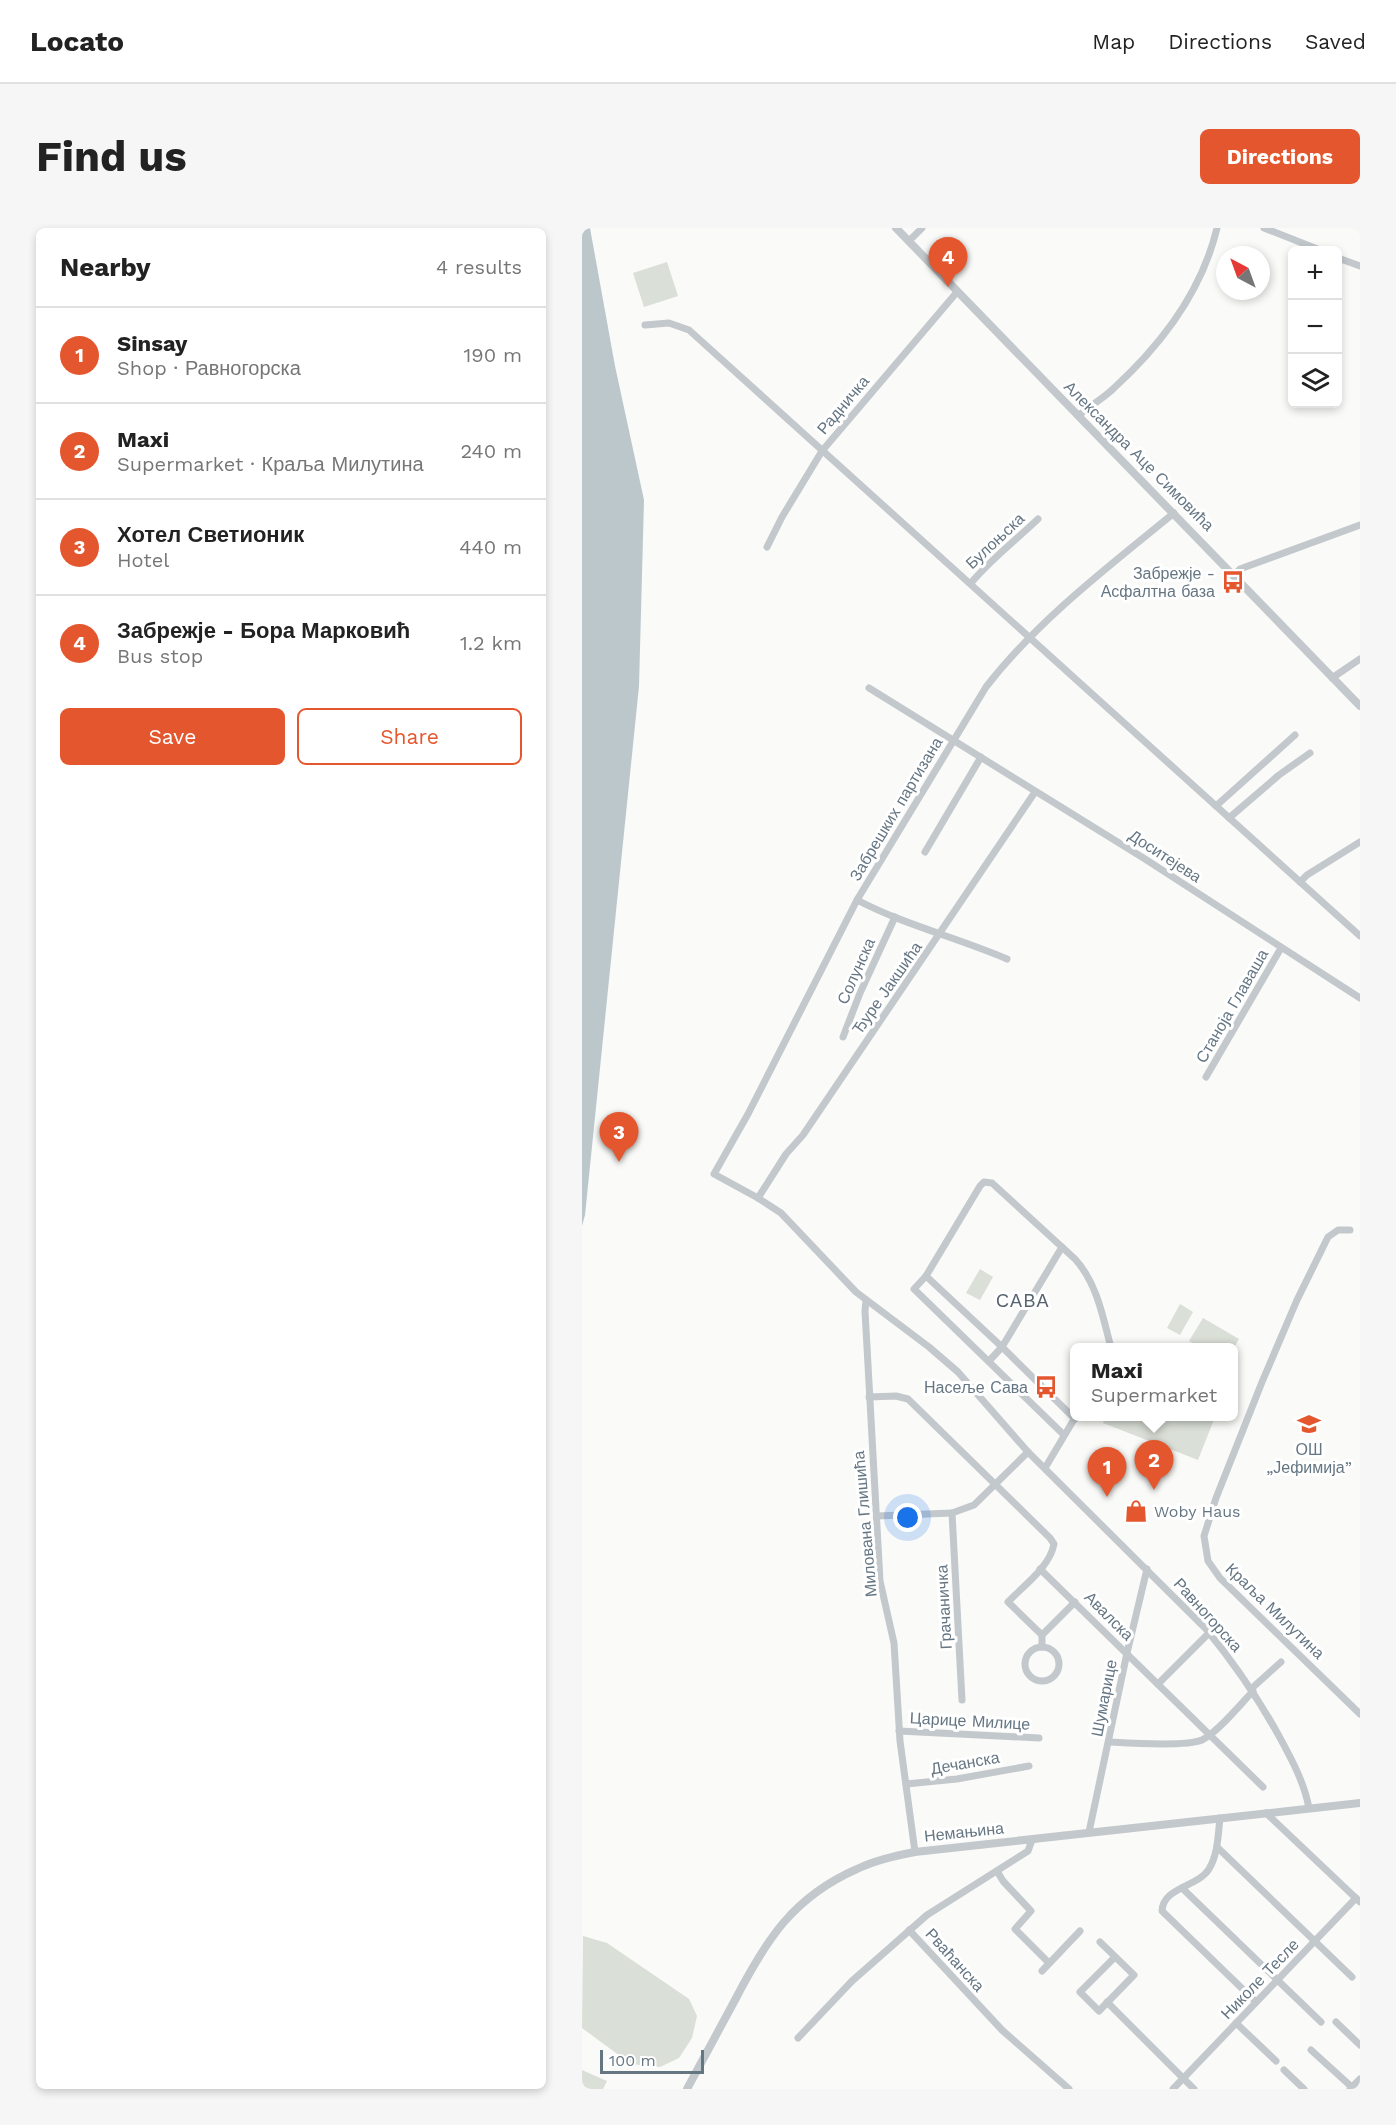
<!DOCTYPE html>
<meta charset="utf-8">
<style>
body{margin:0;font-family:"Work Sans",sans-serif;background:#f6f6f6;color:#222}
.controls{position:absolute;right:18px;top:18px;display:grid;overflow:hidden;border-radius:9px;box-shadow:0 3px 9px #0003}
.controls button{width:54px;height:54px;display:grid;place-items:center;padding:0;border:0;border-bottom:2px solid #e0e0e0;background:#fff;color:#222;font:30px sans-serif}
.compass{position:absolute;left:634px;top:18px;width:54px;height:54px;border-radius:50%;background:#fff;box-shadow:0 3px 9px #0003;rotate:319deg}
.scale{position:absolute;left:18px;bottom:15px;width:104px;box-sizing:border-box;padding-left:6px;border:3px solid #657683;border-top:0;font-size:16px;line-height:21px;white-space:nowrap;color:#657683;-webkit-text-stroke:4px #fff;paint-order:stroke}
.you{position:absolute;left:326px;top:1290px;width:21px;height:21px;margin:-15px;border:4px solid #fff;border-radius:50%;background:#1a73e8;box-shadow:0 0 0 9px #1a73e833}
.badge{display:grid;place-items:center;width:39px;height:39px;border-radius:50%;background:#e4572e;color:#fff;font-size:20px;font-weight:700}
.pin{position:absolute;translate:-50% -50px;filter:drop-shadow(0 2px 3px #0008)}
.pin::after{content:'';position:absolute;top:32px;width:21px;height:18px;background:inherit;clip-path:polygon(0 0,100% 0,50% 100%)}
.popup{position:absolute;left:488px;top:1115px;width:168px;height:78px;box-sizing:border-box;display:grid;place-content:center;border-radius:9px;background:#fff;filter:drop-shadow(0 2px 4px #0005);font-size:20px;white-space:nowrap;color:#767676}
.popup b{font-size:22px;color:#222}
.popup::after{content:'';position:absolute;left:50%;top:100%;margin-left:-12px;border:12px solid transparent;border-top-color:#fff}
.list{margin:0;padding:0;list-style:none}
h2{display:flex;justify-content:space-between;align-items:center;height:78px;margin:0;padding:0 24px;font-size:26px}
h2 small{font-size:20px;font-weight:400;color:#767676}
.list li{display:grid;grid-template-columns:39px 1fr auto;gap:18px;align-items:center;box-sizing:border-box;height:96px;padding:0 24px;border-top:2px solid #e0e0e0}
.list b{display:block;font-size:22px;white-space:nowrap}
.list p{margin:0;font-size:20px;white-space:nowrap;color:#767676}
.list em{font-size:20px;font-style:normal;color:#767676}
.actions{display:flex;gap:12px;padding:18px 24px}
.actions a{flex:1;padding:14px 0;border:2px solid #e4572e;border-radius:9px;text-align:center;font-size:21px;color:#e4572e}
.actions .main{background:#e4572e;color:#fff}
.icon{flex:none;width:33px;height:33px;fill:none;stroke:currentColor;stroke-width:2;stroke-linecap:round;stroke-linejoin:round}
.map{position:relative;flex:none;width:778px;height:1861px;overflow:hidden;border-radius:9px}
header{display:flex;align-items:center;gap:36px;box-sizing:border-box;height:84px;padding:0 30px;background:#fff;border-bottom:2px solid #e0e0e0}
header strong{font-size:28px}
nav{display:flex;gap:33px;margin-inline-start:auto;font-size:21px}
.intro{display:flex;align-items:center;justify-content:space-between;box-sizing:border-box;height:144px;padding:0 36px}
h1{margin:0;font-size:42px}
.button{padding:15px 27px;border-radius:9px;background:#e4572e;color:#fff;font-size:21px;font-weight:700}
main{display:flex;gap:36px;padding:0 36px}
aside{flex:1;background:#fff;border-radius:9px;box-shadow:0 3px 9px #0003}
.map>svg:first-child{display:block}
.green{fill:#dadfd7}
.water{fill:#bbc7cb}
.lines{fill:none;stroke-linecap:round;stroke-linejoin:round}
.minor{stroke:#c3c8cc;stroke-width:7}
.tertiary{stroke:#c3c8cc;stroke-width:8}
.labels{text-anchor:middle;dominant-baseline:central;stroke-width:6;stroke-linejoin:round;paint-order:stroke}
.street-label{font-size:16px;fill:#657683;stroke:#fff}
.poi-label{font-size:16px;fill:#657683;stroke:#fff;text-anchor:end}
.neighbourhood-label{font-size:18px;letter-spacing:1.5px;fill:#57646e;stroke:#fff}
</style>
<header>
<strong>Locato</strong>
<nav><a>Map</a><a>Directions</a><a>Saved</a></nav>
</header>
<div class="intro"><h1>Find us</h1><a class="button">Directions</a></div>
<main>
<aside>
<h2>Nearby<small>4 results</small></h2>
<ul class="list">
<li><span class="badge">1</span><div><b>Sinsay</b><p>Shop · Равногорска</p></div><em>190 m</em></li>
<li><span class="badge">2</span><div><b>Maxi</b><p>Supermarket · Краља Милутина</p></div><em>240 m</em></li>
<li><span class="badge">3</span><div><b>Хотел Светионик</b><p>Hotel</p></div><em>440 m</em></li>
<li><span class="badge">4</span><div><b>Забрежје - Бора Марковић</b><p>Bus stop</p></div><em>1.2 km</em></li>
</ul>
<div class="actions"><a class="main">Save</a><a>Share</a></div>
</aside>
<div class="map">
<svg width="778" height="1861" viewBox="0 0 778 1861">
<rect width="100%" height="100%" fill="#fafaf8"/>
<g class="green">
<path d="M 85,34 L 96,68 L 62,79 L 51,45 Z"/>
<path d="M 398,1041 L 411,1049 L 398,1072 L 384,1065 Z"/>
<path d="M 598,1076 L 611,1084 L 598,1107 L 585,1100 Z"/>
<path d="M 621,1090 L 657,1111 L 652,1120 L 617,1119 L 607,1113 Z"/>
<path d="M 523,1189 L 523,1188 L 633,1189 L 616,1232 L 521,1195 Z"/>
<path d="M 1,1708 L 25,1715 L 107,1771 L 115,1788 L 110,1810 L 97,1830 L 78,1839 L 49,1836 L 0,1800 Z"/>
<path d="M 0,1842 L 25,1853 L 21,1861 L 0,1861 Z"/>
</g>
<path class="water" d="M 0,0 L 8,0 L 33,138 L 62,272 L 57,458 L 3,987 L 0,998 Z"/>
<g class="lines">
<g class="minor">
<path d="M 682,0 L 738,22"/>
<path d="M 327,13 L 340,0"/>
<path d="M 756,30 L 778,38"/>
<path d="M 63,97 L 87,95 L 107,102 L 778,708"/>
<path d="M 496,188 C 507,178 521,171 532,160 C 579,117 620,63 635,0"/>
<path d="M 592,285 C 526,339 457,391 404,459 L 275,672 L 166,886 L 132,946 L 176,970 L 199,985 L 274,1064 L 347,1119 L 376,1144 L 446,1224 L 624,1401 C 652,1435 676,1470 697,1508 C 710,1532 722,1554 727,1580"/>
<path d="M 185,319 L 200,289 L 240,223 L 375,64"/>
<path d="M 652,347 L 658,341 L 778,297"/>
<path d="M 389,355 C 409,331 433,313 456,291"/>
<path d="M 750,450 L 778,431"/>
<path d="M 287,460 L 563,631 L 778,770"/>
<path d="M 634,578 L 713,507"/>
<path d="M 647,590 L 697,547 L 728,525"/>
<path d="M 343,624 L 399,529"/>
<path d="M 718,654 L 725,647 L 778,614"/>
<path d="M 275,672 C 323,697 376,710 425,731"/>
<path d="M 261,809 L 278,765 L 313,689"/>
<path d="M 624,849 L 699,720"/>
<path d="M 176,970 L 204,926 L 221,907 L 453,564"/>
<path d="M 768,1002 L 756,1002 L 746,1009 L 715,1072 L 680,1154 L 634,1270 L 622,1308 L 626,1333 L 638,1350 L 778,1486"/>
<path d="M 344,1048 L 420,1119 L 493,1191"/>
<path d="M 284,1072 L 283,1083 L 298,1353 L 312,1415 L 318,1513 L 333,1624"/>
<path d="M 407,1133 L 420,1119 L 480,1019"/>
<path d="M 287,1169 L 314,1168 L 326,1171 L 468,1310 L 472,1316 C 468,1339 441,1358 426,1374 L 460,1407"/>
<path d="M 482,1207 L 332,1061 L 344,1048 L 398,958 L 402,954 L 410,955 L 493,1031 C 515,1055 521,1089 529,1120"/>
<path d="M 463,1240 L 494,1188"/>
<path d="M 295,1288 L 370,1285"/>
<path d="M 458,1341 L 681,1559"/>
<circle cx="460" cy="1436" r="17"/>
<path d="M 460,1419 L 460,1407 L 493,1374"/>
<path d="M 576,1456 L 627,1405"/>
<path d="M 669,1461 L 699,1434"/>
<path d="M 380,1472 L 370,1285 L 392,1277 L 446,1224"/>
<path d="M 317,1503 L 457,1510"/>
<path d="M 527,1514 C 546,1515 604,1519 620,1512 C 635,1505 659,1476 671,1463"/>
<path d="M 324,1556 L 375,1551 L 447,1538"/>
<path d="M 684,1585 L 778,1674"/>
<path d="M 638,1590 C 636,1607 636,1626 627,1641 C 616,1659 581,1659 580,1683 L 674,1774"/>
<path d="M 507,1604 L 545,1425 L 565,1341"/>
<path d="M 635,1619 L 770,1749"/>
<path d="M 415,1643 L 421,1653 L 449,1683 L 433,1701 L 467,1735"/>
<path d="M 600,1660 L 739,1794"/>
<path d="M 327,1702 L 420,1802 L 487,1861"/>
<path d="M 518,1714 L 552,1747 L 517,1783 L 498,1764 L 533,1729"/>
<path d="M 460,1743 L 498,1703"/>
<path d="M 525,1774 L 612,1861"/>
<path d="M 754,1794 L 778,1817"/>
<path d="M 654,1795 L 694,1833"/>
<path d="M 216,1810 L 270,1753 L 345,1687 L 446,1623 L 450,1612"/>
<path d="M 729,1822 L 772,1861"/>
<path d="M 702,1842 L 722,1861"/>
<path d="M 591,1861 L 774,1670"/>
<path d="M 768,1861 L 778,1851"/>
</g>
<g class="tertiary">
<path d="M 314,0 L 778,478"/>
<path d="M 105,1861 C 121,1831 137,1802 153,1772 C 184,1712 211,1669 275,1641 C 294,1632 313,1628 333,1624 L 778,1575"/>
</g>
</g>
<defs>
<g id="bus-bare" transform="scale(1.8)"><path d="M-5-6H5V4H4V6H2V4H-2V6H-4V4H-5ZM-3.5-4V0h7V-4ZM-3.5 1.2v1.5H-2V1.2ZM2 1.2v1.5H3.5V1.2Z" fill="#e4572e" stroke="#fff" stroke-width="2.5" paint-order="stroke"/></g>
<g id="school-bare" transform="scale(1.8)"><path d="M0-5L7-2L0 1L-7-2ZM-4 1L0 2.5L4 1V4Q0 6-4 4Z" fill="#e4572e" stroke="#fff" stroke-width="2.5" paint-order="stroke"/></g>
<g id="shop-bare" transform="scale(1.8)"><path d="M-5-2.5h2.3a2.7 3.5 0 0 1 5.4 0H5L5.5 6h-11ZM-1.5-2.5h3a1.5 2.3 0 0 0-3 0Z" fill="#e4572e" stroke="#fff" stroke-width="2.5" paint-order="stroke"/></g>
</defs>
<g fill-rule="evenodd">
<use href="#bus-bare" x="651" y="354"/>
<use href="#bus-bare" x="464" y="1159"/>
<use href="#school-bare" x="727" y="1196"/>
<use href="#shop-bare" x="554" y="1283"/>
</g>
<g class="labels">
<g class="street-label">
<text transform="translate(261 177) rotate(-50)">Радничка</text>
<text transform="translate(557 228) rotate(45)">Александра Аце Симовића</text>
<text transform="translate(413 313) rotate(-43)">Булоњска</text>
<text transform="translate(314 581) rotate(-59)">Забрешких партизана</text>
<text transform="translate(583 628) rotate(33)">Доситејева</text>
<text transform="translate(274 743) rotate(-66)">Солунска</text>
<text transform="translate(305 760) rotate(-55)">Ђуре Јакшића</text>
<text transform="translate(650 778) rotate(-60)">Станоја Главаша</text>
<text transform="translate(283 1296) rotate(-95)">Милована Глишића</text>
<text transform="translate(362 1379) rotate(-93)">Грачаничка</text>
<text transform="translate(693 1383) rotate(44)">Краља Милутина</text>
<text transform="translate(626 1387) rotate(48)">Равногорска</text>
<text transform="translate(527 1388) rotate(45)">Авалска</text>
<text transform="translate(522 1470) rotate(-79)">Шумарице</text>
<text transform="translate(388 1493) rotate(3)">Царице Милице</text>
<text transform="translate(383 1535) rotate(-10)">Дечанска</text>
<text transform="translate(382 1604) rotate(-6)">Немањина</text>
<text transform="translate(373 1732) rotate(48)">Рваћанска</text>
<text transform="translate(678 1751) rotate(-46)">Николе Тесле</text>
</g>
<g class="poi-label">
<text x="633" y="345">Забрежје -<tspan x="633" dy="18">Асфалтна база</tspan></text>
<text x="446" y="1159">Насеље Сава</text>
<text x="727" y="1221" text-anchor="middle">ОШ<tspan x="727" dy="18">„Јефимија”</tspan></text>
<text x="572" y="1283" text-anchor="start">Woby Haus</text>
</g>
<g class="neighbourhood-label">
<text x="441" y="1072">САВА</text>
</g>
</g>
</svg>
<div class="controls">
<button>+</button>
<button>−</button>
<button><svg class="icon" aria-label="layers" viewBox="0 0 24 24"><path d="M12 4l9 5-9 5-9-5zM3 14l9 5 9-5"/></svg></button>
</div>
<svg class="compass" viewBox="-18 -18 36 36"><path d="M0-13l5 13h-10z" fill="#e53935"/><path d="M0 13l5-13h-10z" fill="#767676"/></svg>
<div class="scale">100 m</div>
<div class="you"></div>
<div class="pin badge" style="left:525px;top:1269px">1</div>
<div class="pin badge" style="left:572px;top:1262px">2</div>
<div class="popup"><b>Maxi</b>Supermarket</div>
<div class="pin badge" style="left:37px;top:934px">3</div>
<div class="pin badge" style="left:366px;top:59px">4</div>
</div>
</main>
